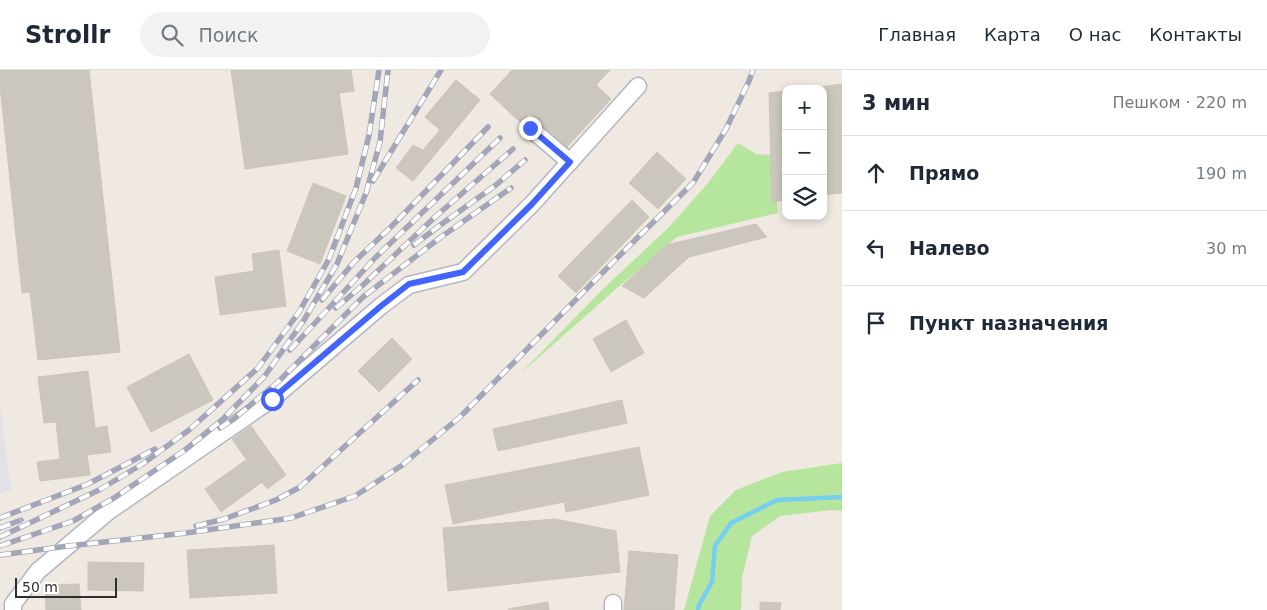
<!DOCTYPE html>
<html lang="ru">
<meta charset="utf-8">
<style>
body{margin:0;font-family:"DejaVu Sans",sans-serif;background:#f2f2f3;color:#1f2937}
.controls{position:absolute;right:15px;top:15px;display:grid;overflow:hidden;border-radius:10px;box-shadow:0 2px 8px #0003}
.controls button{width:45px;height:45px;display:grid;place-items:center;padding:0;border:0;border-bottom:1px solid #e0e1e3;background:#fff;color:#1f2937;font:25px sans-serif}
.scale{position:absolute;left:15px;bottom:12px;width:102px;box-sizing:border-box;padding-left:5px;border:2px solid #2e2e2e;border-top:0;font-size:14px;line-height:18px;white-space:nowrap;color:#2e2e2e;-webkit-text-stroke:4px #fff;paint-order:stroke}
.stop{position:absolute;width:15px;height:15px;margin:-11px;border:4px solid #4264fb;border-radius:50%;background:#fff}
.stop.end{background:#4264fb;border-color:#fff;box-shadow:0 1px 5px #0008}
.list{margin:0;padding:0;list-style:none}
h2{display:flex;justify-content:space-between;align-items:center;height:65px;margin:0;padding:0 20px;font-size:21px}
h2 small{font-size:16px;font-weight:400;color:#747a83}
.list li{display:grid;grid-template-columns:32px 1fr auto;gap:15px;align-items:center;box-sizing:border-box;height:75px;padding:0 20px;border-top:1px solid #e0e1e3}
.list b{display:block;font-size:19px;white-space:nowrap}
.list em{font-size:16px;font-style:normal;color:#747a83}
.icon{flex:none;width:28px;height:28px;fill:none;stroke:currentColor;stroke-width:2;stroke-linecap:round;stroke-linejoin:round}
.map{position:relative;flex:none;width:842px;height:540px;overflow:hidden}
header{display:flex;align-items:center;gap:30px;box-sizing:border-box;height:70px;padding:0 25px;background:#fff;border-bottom:1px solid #e0e1e3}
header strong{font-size:24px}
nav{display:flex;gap:28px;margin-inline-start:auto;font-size:18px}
.search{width:350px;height:45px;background:#f2f2f3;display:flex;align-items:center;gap:12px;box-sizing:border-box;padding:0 18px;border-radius:28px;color:#747a83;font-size:19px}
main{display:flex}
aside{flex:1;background:#fff}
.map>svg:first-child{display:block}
.industrial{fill:#e3e1e8}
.green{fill:#b6e59e}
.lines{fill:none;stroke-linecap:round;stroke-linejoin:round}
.stream{stroke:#75cff0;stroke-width:4.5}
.building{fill:#cbc7bf;stroke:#cbc5ba}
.minor-casing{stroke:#b4b7c1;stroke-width:19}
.minor{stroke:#fff;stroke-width:16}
.rail-casing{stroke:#a3a6b8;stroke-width:5.5}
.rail{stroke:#fff;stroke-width:4;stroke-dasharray:11;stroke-linecap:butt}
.route{stroke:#4264fb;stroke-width:6}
</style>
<header>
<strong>Strollr</strong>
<div class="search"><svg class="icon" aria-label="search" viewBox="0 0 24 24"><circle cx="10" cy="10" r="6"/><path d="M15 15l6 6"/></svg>Поиск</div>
<nav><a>Главная</a><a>Карта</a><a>О нас</a><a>Контакты</a></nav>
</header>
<main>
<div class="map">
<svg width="842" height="540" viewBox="0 0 842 540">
<rect width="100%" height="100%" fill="#efe9e1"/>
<path class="industrial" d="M 0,336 L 11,420 L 0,424 Z"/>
<g class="green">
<path d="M 738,73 L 756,84 L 773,85 L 778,143 L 677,167 L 616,219 L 520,304 L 602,220 L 668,158 L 708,113 Z"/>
<path d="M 842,393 L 842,441 L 832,440 L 780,446 L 752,466 L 742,508 L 741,540 L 684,540 L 710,446 L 736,420 L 782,402 Z"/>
</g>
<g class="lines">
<path class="stream" d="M 698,540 L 699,535 L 712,512 L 715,476 L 731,453 L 777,430 L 842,427"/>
</g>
<g class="building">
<path d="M 0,0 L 89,0 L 120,282 L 38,290 L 30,222 L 22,223 L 0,16 Z"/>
<path d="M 231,0 L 351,0 L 354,21 L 339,23 L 348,84 L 245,99 Z"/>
<path d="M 512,0 L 571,0 L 521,53 L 490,24 Z"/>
<path d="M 571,0 L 580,0 L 611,29 L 566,78 L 530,44 Z"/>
<path d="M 580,0 L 610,0 L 596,15 Z"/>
<path d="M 456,10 L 480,30 L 413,111 L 396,98 L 413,75 L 423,80 L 440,60 L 425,47 Z"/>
<path d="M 842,14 L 842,123 L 823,125 L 823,19 L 807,19 Z"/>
<path d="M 786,21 L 786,130 L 772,132 L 769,23 Z"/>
<path d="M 657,82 L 686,109 L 658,139 L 629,113 Z"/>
<path d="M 313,113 L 346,126 L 320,194 L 287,181 Z"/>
<path d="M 632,130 L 649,147 L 576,223 L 558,206 Z"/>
<path d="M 756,154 L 767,167 L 689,187 L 666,175 Z"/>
<path d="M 666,175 L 689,187 L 644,228 L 622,216 Z"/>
<path d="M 279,180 L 286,236 L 220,245 L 215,207 L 254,201 L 252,184 Z"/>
<path d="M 626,250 L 644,283 L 611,302 L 593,269 Z"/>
<path d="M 392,268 L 412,289 L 379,322 L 358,301 Z"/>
<path d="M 189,284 L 213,330 L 151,362 L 127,317 Z"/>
<path d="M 88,301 L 95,358 L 107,356 L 111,382 L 87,385 L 90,405 L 40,411 L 37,392 L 60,389 L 56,352 L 44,353 L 38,307 Z"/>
<path d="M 622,330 L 627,353 L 498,381 L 493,359 Z"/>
<path d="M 251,356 L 286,405 L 267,419 L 232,369 Z"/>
<path d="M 639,377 L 649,425 L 566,442 L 564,432 L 453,454 L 445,415 Z"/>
<path d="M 246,390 L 262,412 L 221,442 L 205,419 Z"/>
<path d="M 555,449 L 616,461 L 620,502 L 448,521 L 443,458 Z"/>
<path d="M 274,475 L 277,523 L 190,528 L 187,480 Z"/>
<path d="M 629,481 L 678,485 L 674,540 L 624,540 Z"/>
<path d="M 88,492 L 144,493 L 143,521 L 88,520 Z"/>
<path d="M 79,514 L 81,540 L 46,540 L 45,515 Z"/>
<path d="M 548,532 L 549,540 L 508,539 Z"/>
<path d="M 760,532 L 781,533 L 780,540 L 760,540 Z"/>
</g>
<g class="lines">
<g class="minor-casing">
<g id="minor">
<path d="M 530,58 L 570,92"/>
<path d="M 613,533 L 613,540"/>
<path d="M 13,540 L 13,534 L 38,501 L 109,441 L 272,329 L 381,236 L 409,215 L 463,202 L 532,134 L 638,16"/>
</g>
</g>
<use href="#minor" class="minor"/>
<g class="rail-casing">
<g id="rail">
<path d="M 373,111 L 441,0"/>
<path d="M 414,175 L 439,156 L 496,115 L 525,90"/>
<path d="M 322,230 L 354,192 L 392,156 L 488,57"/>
<path d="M 336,238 L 363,215 L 435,147 L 513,79"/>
<path d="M 290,280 L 376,187 L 500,68"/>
<path d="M 220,358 L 234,349 L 279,311 L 363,227 L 441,167 L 511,118"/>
<path d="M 0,448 L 88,414 L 155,379"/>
<path d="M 196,456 L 224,449 L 276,430 L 300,417 L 418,310"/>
<path d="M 0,458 L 21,450"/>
<path d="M 0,467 L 99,420 L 141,395 L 189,360 L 258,298 L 299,242 L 329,189 L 356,118 L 369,65 L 379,0"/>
<path d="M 0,476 L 73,451 L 114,428 L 185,380 L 222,350 L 264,307 L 304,250 L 337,194 L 366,123 L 380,72 L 388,0"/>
<path d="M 0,485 L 68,476 L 186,463 L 291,448 L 355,426 L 401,396 L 460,347 L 612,193 L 693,113 L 726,59 L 749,11 L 753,0"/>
</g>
</g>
<use href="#rail" class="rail"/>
</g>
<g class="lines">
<path class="route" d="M 272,329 L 381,236 L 409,214 L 463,202 L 532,134 L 570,92 L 530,58"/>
</g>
</svg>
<div class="controls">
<button>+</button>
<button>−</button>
<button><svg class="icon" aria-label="layers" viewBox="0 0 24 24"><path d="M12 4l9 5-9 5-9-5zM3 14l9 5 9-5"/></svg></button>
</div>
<div class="scale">50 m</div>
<div class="stop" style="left:272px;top:329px"></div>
<div class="stop end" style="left:530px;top:58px"></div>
</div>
<aside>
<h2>3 мин<small>Пешком · 220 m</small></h2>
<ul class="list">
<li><svg class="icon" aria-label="ahead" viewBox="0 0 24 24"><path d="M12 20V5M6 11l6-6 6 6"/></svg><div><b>Прямо</b></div><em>190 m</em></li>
<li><svg class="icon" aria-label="left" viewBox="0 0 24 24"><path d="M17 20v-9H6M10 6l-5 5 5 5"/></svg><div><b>Налево</b></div><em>30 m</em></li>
<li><svg class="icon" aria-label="arrive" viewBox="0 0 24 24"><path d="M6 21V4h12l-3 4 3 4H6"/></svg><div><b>Пункт назначения</b></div></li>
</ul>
</aside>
</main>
